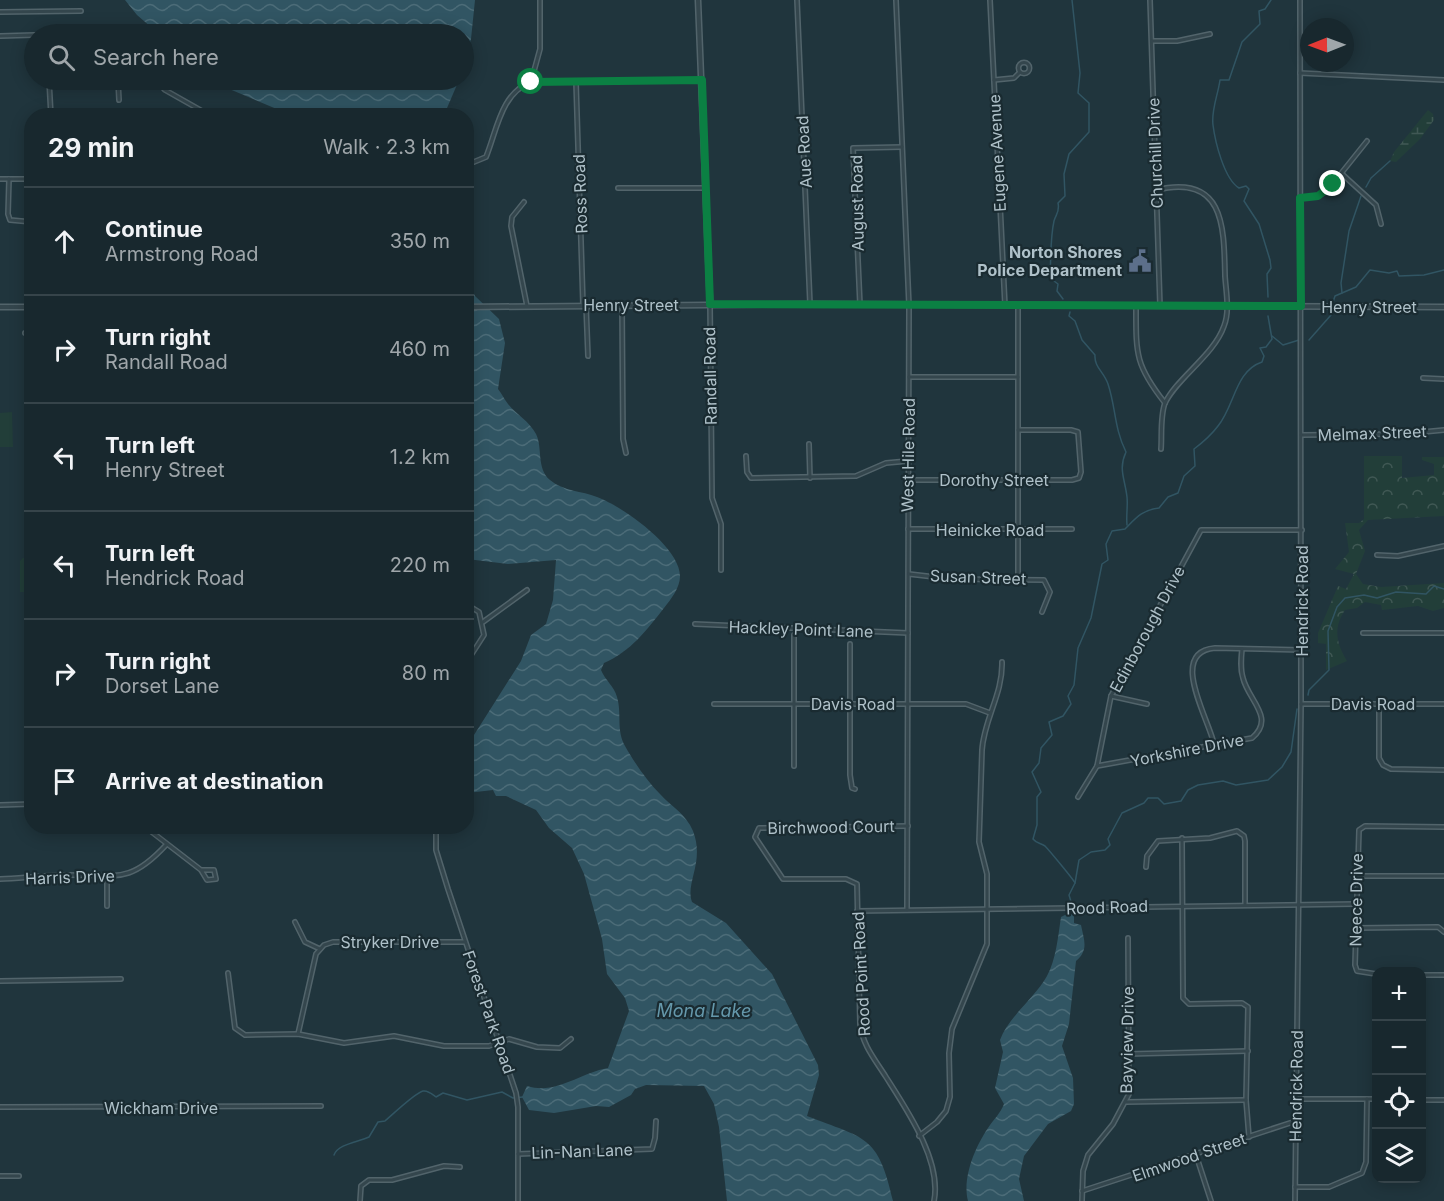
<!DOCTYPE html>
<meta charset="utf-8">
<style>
body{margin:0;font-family:Inter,sans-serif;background:#213036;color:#f1f3f6}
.controls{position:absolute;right:18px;bottom:18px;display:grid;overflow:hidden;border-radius:12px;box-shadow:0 3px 15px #0003}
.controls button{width:54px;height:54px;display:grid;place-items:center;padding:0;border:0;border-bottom:2px solid #36444a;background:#18282e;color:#f1f3f6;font:30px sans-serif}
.compass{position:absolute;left:1300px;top:18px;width:54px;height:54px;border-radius:50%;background:#18282e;box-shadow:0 3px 15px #0003;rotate:269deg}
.stop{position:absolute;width:18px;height:18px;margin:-14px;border:4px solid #0b8043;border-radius:50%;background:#fff}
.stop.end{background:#0b8043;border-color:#fff;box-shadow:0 2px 6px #0008}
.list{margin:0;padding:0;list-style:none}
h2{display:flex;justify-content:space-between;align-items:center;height:78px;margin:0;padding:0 24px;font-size:26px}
h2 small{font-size:20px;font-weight:400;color:#9fa6aa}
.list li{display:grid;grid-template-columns:39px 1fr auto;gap:18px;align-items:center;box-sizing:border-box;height:108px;padding:0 24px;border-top:2px solid #36444a}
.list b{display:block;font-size:22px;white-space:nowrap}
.list p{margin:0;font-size:20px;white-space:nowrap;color:#9fa6aa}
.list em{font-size:20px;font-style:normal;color:#9fa6aa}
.icon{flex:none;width:33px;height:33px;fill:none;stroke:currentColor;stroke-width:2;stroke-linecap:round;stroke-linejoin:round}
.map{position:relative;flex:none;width:1444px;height:1201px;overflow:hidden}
.search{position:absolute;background:#18282e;box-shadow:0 3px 15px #0003;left:24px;top:24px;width:450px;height:66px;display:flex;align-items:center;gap:15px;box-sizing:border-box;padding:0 21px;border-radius:33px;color:#9fa6aa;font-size:22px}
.panel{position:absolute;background:#18282e;box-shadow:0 3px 15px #0003;left:24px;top:108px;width:450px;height:726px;border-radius:24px}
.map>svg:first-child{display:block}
.grass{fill:#223e39}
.forest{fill:url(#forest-crowns)}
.wetland{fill:url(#wetland-marsh)}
.water{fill:url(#water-waves)}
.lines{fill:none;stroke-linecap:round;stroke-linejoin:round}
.stream{stroke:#315563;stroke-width:1.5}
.minor-casing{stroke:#52646b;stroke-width:6}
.tertiary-casing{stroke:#52646b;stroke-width:7}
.minor{stroke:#34464d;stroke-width:3}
.tertiary{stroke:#34464d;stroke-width:4}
.route{stroke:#0b8043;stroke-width:8}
.labels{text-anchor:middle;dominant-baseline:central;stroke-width:4.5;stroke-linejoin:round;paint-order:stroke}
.street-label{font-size:16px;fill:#afc1c9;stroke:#1a2b31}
.poi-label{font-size:16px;font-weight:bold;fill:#afc1c9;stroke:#1a2b31;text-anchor:end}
.water-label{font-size:18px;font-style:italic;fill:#6598ab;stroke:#1a2b31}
</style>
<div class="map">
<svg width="1444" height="1201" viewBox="0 0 1444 1201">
<defs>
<pattern id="forest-crowns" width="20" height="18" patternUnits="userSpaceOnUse" patternTransform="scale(1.5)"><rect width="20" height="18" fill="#223e39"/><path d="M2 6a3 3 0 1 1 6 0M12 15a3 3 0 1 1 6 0" fill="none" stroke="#405854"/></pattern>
<pattern id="wetland-marsh" width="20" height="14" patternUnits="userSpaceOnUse" patternTransform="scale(1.5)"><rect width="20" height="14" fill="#223e39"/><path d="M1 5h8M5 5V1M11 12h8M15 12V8" fill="none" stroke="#405854"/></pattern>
<pattern id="water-waves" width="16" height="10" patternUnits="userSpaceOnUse" patternTransform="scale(1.5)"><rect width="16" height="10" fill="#315563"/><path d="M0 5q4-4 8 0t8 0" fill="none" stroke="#4c6c78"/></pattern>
</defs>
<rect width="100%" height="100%" fill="#20353d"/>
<g class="grass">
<path d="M 12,412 L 13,447 L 0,447 L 0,413 Z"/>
<path d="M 23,558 L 31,558 L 31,592 L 20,592 L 20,561 Z"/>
</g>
<path class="forest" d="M 1364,456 L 1402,456 L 1402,478 L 1434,475 L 1434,464 L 1422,460 L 1422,457 L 1444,457 L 1444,516 L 1368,520 L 1359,530 L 1365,551 L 1356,574 L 1363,584 L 1381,587 L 1444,583 L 1444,608 L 1433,611 L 1418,606 L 1382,610 L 1381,605 L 1365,602 L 1357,608 L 1345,610 C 1333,628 1336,643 1347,661 L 1326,670 L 1326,644 L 1318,643 L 1318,633 L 1338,586 L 1346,589 L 1354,574 L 1335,569 L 1349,552 L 1345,523 L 1359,523 L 1364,519 Z"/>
<path class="wetland" d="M 1428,110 L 1433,114 L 1434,120 L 1420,139 L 1396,162 L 1390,161 L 1394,152 Z"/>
<g class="water">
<path d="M 125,0 L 475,0 L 471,39 L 464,62 L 464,34 L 159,34 L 137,15 Z"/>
<path d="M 208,80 L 459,80 L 444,115 L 291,115 Z"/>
<path d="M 466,276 L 475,296 L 499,319 L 505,343 L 498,389 C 502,394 504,399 508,404 C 516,414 530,422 536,434 C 543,448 536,468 550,480 C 563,491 582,491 597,497 C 622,506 680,547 680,576 C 680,588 671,599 664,608 C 646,631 631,651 604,663 L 601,670 C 605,680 614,686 617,697 C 622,714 616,730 625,746 C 634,762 647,781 660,794 C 672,807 686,814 693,831 C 705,862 685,883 692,902 L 726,923 L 772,974 L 818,1065 L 819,1075 L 807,1116 C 865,1139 878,1134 893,1201 L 727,1201 L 719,1127 L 714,1104 L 704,1086 L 646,1085 L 635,1089 L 631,1095 L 609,1107 L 596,1106 L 554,1113 L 529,1110 L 522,1097 L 527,1086 C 557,1095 579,1073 608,1068 L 629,1011 L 625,998 L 607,974 L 602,939 L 584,874 L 572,848 L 549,828 L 536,810 L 506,796 L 496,796 L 493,790 L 467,793 L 467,746 L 521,661 L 531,635 L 546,624 L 553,600 L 556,560 L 508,564 L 467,559 Z"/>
<path d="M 1069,913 L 1074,913 L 1074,923 L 1081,925 C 1084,940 1089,950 1076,961 L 1069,1024 L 1062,1046 L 1073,1078 L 1074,1104 L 1071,1111 L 1048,1124 L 1024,1156 L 1019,1179 L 1024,1201 L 968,1201 C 962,1178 975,1147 988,1128 C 994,1119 1000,1114 1004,1104 L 995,1088 L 1003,1052 L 1000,1040 C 1009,1016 1034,999 1047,976 C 1056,959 1058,937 1061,917 Z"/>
</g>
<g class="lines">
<g class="stream">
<path d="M 1366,187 L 1371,178 L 1390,161"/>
<path d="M 1342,293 L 1341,283 L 1349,231 L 1361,196"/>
<path d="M 1268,297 L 1267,274 L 1271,268 L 1270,260 L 1259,224 L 1244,201 L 1249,189 L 1246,186 L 1239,188 C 1224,179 1215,141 1213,125 C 1211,110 1218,95 1220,80 L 1229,80 L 1242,42 L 1260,24 L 1259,11 L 1265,9 L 1271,0"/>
<path d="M 1063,299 L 1057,291 L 1058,284 L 1050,278 C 1051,261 1050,239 1054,221 C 1056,214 1060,212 1058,203 L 1065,196 L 1064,174 L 1069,154 L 1089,132 L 1089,103 L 1078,93 L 1080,73 L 1072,0"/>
<path d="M 1333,302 L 1335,296 L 1356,287 L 1370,270 L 1389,273 L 1397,271 L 1399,276 L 1424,275 L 1444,270"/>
<path d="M 1070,312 L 1069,316 L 1075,321 L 1082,340 L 1095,355 C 1094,367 1104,372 1108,384 C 1116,408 1114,428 1126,452 C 1118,469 1125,479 1127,497 C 1128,506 1126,515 1127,525"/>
<path d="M 1272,336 L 1283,345 L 1299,340"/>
<path d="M 1309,340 L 1331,315"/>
<path d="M 1308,695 L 1309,690 L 1329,670 L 1328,631 L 1337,607 L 1345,598 L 1364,595 L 1377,598 L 1396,592 L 1426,594 L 1434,586 L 1444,589"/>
<path d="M 1075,883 C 1074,880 1048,849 1045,846 C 1040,843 1036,843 1033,839 L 1037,825 L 1037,797 L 1041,792 L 1032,772 L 1039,763 L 1041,748 L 1052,735 L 1049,722 L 1063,716 L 1071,704 L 1068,696 L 1074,685 L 1078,648 L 1091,618 L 1102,564 L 1108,560 L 1106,544 L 1112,531 L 1125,529 C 1136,518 1142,510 1159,508 L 1168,497 L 1178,493 L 1184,476 L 1195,466 L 1194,449 C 1202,443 1212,434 1218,426 C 1235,405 1235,371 1262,362 L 1264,356 L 1260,348 L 1266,347 L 1272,339 L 1268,316"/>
<path d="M 1072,905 L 1069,895 L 1075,883 L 1079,860 L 1091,852 L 1105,850 L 1110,845 L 1108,839 L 1122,813 L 1144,803 L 1148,798 L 1158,798 L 1164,804 L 1181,801 L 1188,790 L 1198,785 L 1223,781 L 1236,785 L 1268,780 L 1282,767 L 1291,752 L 1297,709"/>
<path d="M 334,1155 C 338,1144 358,1142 369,1137 L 378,1122 L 385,1121 C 392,1115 415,1093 423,1091 C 428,1090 432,1094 436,1097 L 443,1093 L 467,1100 L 502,1092 L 513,1098 L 523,1097"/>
</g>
<g class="minor-casing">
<g id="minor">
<path d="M 797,0 L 810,304"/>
<path d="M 896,0 L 909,306 L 907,910"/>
<path d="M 990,0 L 1005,306"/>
<path d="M 1150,0 L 1160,306"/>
<path d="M 0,12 L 81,11"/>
<path d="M 0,36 L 34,35"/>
<path d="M 1152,41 L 1177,41 L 1210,34"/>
<circle cx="1024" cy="68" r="5.5"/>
<path d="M 1300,73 L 1444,80"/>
<path d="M 49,80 L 51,116"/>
<path d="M 118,80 L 119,100"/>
<path d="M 994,80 L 1014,78 L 1020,72"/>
<path d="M 158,82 L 165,90 L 211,116"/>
<path d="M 531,82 L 702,80"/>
<path d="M 576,82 L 583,305"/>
<path d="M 469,164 L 486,157 C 497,130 501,93 531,82 L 540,49 L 540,0"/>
<path d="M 1342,174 L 1376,205 L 1381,224"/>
<path d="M 0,179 L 32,179"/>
<path d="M 9,179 L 8,214 L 10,220 L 32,222"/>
<path d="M 30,179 L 30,149"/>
<path d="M 618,188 L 706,188"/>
<path d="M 1156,190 C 1224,174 1224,225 1225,276 C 1226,292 1230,311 1224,326 C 1214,355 1177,378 1165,403 C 1160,416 1162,436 1161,449"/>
<path d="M 1300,198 L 1318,196 L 1327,191 L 1367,141"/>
<path d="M 524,202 L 512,217 L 511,226 L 527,306"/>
<path d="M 710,304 L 712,498 L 721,524 L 721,570"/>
<path d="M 586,305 L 588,356"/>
<path d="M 622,305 L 623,439 L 626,453"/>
<path d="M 860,305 L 853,148 L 902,147"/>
<path d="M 1136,306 C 1136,354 1135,365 1165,403"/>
<path d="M 25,333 L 32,333"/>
<path d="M 909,377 L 1018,377"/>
<path d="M 1423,378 L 1444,379"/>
<path d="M 1301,435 L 1402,434 L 1444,430"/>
<path d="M 809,444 L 810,478"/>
<path d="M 746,456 L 747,472 L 751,478 L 856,476 L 886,463 L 908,461"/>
<path d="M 908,480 L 1072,480 L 1079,478 L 1081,472 L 1078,432 L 1071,430 L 1018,430"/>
<path d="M 908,529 L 1072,529"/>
<path d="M 1377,555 L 1398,556 L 1444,546"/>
<path d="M 909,574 L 952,579 L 1044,580 L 1050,592 L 1042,612"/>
<path d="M 1018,579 L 1018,306"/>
<path d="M 466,604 L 479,612 L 484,635 L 466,663"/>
<path d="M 483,622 L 527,590"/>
<path d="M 695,624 L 908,633"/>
<path d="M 1363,633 L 1444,633"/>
<path d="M 794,635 L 794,766"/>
<path d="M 850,644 L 850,775 L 852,788 L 855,789"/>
<path d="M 1111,696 L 1147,704"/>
<path d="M 714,704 L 966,704 L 990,713"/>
<path d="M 1301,704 L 1444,704"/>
<path d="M 1379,704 L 1379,758 L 1383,765 L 1391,769 L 1444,770"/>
<path d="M 1214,744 C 1208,717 1168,652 1215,648 L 1301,650"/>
<path d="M 1097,766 L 1252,738 C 1276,718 1248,700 1243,678 C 1240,669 1241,659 1242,649"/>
<path d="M 1078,797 L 1097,766 L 1111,696 L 1201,530 L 1302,530"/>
<path d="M 0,805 L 32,804"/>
<path d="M 144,826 L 201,870 L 207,880 L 216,879 L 214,870 L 201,870"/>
<path d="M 436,826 L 436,850 L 448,889 L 516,1093 L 518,1107 L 518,1201"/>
<path d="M 908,826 L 759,828 L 755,837 L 783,879 L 846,879 L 857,884 L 860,1024 C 863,1046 874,1058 886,1077 C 907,1110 942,1161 934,1201"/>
<path d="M 1182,838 L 1183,998 L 1189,1004 L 1242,1003 L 1248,1007 L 1246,1100 L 1249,1137"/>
<path d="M 1146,867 L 1147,856 L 1158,841 L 1210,838 L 1237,831 L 1244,836 L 1245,841 L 1245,904"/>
<path d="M 1357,876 L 1444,876"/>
<path d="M 107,878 L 107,906"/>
<path d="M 0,879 C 23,878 46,875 70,875 C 116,875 130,884 166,845"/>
<path d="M 857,911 L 1356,904"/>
<path d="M 295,922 L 305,942 L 320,949"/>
<path d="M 1356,928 L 1438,927 L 1444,932"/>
<path d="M 228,973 L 235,1028 L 245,1035 L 298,1034 L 344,1043 L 394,1036 L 444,1046 L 489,1046 L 509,1039 L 537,1047 L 560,1048 L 571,1039"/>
<path d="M 1376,974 L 1357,971 L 1355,965 L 1359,830 L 1365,826 L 1444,827"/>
<path d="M 1422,975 L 1444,975"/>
<path d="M 0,981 L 121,979"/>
<path d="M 298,1034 L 316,954 L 324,945 L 333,942 L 465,942"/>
<path d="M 1128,1054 L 1248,1051"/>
<path d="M 1296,1099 L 1376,1099"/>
<path d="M 1422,1100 L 1444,1100"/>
<path d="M 1126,1102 L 1246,1100"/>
<path d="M 0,1107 L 321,1106"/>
<path d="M 919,1136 L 937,1122 L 946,1111 L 950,1097 L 949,1053 L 952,1029 L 987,944 L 987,874 L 979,842 L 982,750 C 984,719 1003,694 1002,662"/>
<path d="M 518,1154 L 652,1149 L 655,1138 L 656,1121"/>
<path d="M 1196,1155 L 1211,1201"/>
<path d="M 0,1176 L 19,1176"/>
<path d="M 1295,1187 L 1329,1187 L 1362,1173 L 1366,1162 L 1367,1099"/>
<path d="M 1082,1191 L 1296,1121"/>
<path d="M 360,1201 L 361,1186 L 369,1180 L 392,1180 L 444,1166 L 460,1167"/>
<path d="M 1082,1201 L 1083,1171 L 1088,1155 L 1113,1124 L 1129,1094 L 1128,938"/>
<path d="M 1295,1201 L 1301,704 L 1300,0"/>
</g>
</g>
<g class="tertiary-casing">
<g id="tertiary">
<path d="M 698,0 L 710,304"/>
<path d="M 0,307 L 32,307"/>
<path d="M 466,307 L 810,304 L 1444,307"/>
</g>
</g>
<use href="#minor" class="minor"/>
<use href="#tertiary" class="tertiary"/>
</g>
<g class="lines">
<path class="route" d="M 531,82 L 702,80 L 710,304 L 1301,306 L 1300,198 L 1318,196 L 1333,184"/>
</g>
<defs>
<g id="civic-bare" transform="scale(1.8)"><path d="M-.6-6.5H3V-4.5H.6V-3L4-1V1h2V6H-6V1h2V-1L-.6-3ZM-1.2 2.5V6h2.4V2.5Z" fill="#5c6f8a" stroke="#1a2b31" stroke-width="2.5" paint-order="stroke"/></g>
</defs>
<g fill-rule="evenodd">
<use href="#civic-bare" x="1140" y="261"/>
</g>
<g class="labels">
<g class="street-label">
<text transform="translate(804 152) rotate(-93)">Aue Road</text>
<text transform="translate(997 153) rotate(-93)">Eugene Avenue</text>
<text transform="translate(1155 153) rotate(-92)">Churchill Drive</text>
<text transform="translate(580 194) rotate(-92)">Ross Road</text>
<text transform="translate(857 203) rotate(-91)">August Road</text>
<text x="631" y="305">Henry Street</text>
<text x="1369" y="307">Henry Street</text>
<text transform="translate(710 376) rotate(-91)">Randall Road</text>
<text transform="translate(1372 433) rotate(-2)">Melmax Street</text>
<text transform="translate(908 455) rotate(-89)">West Hile Road</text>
<text x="994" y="480">Dorothy Street</text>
<text x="990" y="530">Heinicke Road</text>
<text transform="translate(978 577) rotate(2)">Susan Street</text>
<text transform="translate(1302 601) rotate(-90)">Hendrick Road</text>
<text transform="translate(801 629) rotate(2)">Hackley Point Lane</text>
<text transform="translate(1147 629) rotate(-62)">Edinborough Drive</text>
<text x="853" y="704">Davis Road</text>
<text x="1373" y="704">Davis Road</text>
<text transform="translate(1187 750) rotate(-11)">Yorkshire Drive</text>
<text transform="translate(831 827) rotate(-1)">Birchwood Court</text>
<text transform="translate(70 877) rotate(-2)">Harris Drive</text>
<text transform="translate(1356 900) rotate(-89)">Neece Drive</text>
<text transform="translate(1107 907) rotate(-2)">Rood Road</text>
<text x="390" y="942">Stryker Drive</text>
<text transform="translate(861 974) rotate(-93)">Rood Point Road</text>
<text transform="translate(489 1012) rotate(71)">Forest Park Road</text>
<text transform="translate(1127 1040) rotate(-89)">Bayview Drive</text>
<text transform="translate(1296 1086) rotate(-89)">Hendrick Road</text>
<text x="161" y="1108">Wickham Drive</text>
<text transform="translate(582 1151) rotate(-2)">Lin-Nan Lane</text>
<text transform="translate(1189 1157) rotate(-19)">Elmwood Street</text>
</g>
<g class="poi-label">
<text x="1122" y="252">Norton Shores<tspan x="1122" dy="18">Police Department</tspan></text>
</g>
<g class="water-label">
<text x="704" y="1010">Mona Lake</text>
</g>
</g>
</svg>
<div class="controls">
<button>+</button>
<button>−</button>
<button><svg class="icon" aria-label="locate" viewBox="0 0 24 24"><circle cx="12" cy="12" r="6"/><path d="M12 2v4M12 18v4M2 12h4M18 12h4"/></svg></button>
<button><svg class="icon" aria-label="layers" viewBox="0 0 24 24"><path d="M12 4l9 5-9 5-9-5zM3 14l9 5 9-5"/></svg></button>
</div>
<svg class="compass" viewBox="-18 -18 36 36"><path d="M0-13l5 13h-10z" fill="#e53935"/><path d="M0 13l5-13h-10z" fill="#9fa6aa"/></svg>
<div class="stop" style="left:531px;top:82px"></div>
<div class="stop end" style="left:1333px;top:184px"></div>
<div class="search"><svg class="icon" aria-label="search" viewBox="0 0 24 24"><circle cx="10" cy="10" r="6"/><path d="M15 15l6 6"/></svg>Search here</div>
<section class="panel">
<h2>29 min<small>Walk · 2.3 km</small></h2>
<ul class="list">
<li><svg class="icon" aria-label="ahead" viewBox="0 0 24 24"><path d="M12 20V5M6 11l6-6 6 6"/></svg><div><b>Continue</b><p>Armstrong Road</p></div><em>350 m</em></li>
<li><svg class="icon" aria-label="right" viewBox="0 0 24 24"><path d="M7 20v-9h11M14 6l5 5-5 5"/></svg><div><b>Turn right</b><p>Randall Road</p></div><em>460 m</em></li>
<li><svg class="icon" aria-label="left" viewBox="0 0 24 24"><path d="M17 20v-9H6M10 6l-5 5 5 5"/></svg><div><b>Turn left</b><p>Henry Street</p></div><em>1.2 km</em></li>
<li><svg class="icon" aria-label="left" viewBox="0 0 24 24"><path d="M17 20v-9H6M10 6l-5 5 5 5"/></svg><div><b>Turn left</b><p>Hendrick Road</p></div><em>220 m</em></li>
<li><svg class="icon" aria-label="right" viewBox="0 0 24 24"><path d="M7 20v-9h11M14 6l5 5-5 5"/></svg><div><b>Turn right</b><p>Dorset Lane</p></div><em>80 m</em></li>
<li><svg class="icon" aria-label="arrive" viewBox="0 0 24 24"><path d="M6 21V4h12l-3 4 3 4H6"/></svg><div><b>Arrive at destination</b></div></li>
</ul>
</section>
</div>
